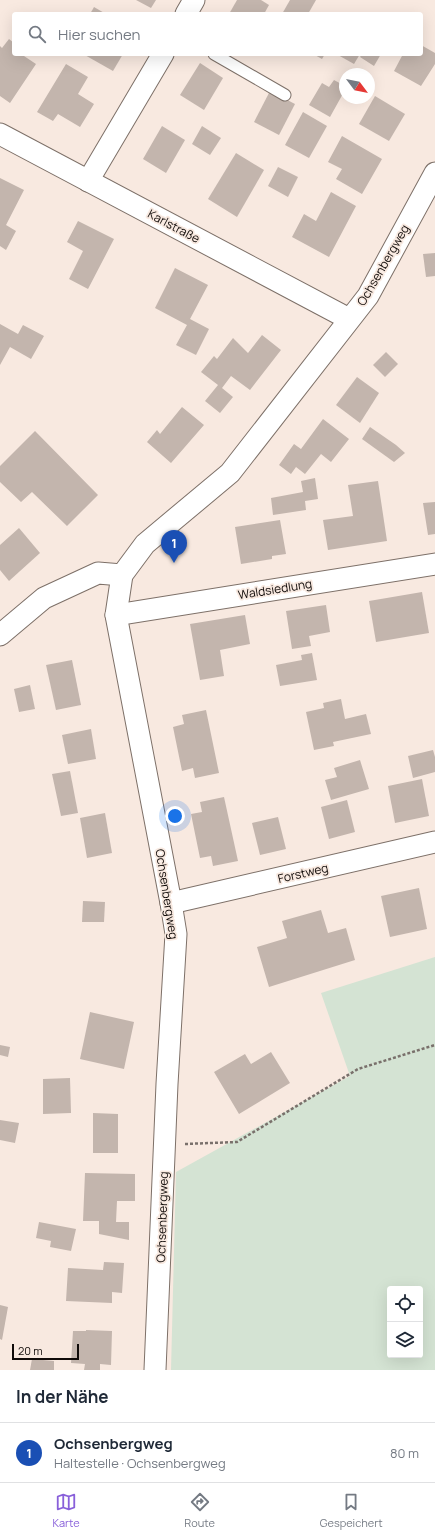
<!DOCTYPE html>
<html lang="de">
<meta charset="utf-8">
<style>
body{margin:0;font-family:Manrope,sans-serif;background:#f6f6f7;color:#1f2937}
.controls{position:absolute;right:12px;bottom:12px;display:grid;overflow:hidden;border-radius:4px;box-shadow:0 4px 16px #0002}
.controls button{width:36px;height:36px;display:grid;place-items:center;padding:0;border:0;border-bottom:1px solid #e0e1e3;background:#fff;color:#1f2937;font:20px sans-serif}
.compass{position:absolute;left:339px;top:68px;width:36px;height:36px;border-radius:50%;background:#fff;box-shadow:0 4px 16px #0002;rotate:122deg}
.scale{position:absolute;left:12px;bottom:10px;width:67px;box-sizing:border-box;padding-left:4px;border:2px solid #100b09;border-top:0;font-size:11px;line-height:14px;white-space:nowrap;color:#100b09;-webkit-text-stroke:3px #f8e9e0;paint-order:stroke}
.you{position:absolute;left:175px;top:816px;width:14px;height:14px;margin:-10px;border:3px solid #fff;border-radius:50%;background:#1a73e8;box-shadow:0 0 0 6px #1a73e833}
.badge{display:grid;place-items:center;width:26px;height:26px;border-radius:50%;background:#8960da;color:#fff;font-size:13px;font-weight:700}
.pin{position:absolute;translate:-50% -33px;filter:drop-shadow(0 1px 2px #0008)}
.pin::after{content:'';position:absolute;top:21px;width:14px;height:12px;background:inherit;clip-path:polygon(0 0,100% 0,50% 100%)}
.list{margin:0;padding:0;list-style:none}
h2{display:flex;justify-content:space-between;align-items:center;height:52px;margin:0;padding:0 16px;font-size:17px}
h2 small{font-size:13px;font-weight:400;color:#747a83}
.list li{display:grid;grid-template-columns:26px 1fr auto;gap:12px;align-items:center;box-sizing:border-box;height:60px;padding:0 16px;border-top:1px solid #e0e1e3}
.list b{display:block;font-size:15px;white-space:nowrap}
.list p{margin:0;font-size:13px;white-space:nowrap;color:#747a83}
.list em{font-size:13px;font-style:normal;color:#747a83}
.icon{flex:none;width:22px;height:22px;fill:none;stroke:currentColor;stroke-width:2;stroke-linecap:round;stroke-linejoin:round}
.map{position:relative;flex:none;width:435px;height:1370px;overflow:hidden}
.search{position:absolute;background:#fff;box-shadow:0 4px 16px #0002;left:12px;right:12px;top:12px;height:44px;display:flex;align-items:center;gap:10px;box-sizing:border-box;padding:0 14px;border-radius:4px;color:#747a83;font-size:15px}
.sheet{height:112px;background:#fff}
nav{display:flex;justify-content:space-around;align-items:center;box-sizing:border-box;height:56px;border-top:1px solid #e0e1e3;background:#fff;font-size:11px;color:#747a83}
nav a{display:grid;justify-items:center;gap:2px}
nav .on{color:#8960da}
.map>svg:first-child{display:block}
.green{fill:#d4e3d3;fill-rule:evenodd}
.building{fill:#c3b5ad}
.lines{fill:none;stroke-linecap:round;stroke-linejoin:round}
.lane-casing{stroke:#7d7068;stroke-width:13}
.street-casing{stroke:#7d7068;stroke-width:23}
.path{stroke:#79706b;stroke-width:2.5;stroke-dasharray:3 2;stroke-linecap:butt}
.lane{stroke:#fff;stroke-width:11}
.street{stroke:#fff;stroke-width:21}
.labels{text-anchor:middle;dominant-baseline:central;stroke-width:3.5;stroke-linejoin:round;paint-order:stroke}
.street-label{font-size:12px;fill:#100b09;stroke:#f8e9e0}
</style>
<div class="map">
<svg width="435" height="1370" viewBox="0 0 435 1370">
<rect width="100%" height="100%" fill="#f8e9e0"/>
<path class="green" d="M 435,957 L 435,1370 L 171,1370 L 176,1172 L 350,1076 L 321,993 ZM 390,1289 L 420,1289 L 420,1355 L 390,1355 Z"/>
<g class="building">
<path d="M 136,0 L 156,0 L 151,8 Z"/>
<path d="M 237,0 L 261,0 L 269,5 L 264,14 L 229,14 Z"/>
<path d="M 290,0 L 316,0 L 308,14 L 282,14 Z"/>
<path d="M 94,7 L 106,14 L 90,14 Z"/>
<path d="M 9,39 L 14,43 L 14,54 L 21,54 L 36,64 L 10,103 L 0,96 L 0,46 L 2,48 Z"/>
<path d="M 421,45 L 435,53 L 435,64 L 421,86 L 394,71 L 403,54 L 421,54 Z"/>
<path d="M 83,54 L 123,54 L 113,71 Z"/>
<path d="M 313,54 L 325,54 L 322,59 Z"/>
<path d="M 338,54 L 360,54 L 354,64 L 338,55 Z"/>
<path d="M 362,54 L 381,54 L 374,66 L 360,57 Z"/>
<path d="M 200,63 L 223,78 L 204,110 L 180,95 Z"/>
<path d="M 66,64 L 88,77 L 78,94 L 94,104 L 80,127 L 58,114 L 53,121 L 37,112 Z"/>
<path d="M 334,80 L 345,86 L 345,90 L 330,117 L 309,105 L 322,83 L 329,87 Z"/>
<path d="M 270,91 L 295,104 L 279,135 L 254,122 Z"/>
<path d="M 375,96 L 405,114 L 389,141 L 359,124 Z"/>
<path d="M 303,112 L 327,126 L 309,158 L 285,145 Z"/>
<path d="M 162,126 L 185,140 L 166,173 L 143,159 Z"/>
<path d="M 202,126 L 221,138 L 210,155 L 192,144 Z"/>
<path d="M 342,136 L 382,159 L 362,194 L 336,179 L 342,169 L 328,162 Z"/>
<path d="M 236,153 L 264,170 L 237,217 L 208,199 Z"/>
<path d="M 278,167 L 298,177 L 288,197 L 268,186 Z"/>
<path d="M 0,178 L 24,190 L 6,225 L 16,231 L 6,250 L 0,246 Z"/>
<path d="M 331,192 L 356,206 L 329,257 L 292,237 L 304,214 L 316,221 Z"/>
<path d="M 78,221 L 114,239 L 88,289 L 69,279 L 83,251 L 67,242 Z"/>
<path d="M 435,253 L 435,276 L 426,277 L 423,254 Z"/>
<path d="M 175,268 L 208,285 L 190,319 L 209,329 L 196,355 L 176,345 L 187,325 L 155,308 Z"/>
<path d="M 0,324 L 18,334 L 23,325 L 44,336 L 31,359 L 10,347 L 0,365 Z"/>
<path d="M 262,335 L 281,350 L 250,390 L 231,376 L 222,388 L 233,397 L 220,413 L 205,401 L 218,385 L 201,372 L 214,356 L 217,359 L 233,338 L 248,353 Z"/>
<path d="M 386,352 L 398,364 L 385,377 L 373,365 Z"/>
<path d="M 357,377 L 379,393 L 360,423 L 336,405 Z"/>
<path d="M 182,407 L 204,425 L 171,463 L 147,442 L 157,430 L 160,434 Z"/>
<path d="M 323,419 L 349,439 L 331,462 L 321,454 L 305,474 L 296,467 L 291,474 L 279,465 L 294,444 L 301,449 Z"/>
<path d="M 370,427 L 396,445 L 405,453 L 394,462 L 362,439 Z"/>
<path d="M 35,431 L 98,495 L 67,526 L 32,492 L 21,502 L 0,482 L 0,466 Z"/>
<path d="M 315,478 L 318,499 L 305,501 L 306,510 L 273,515 L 271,498 L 303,492 L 301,481 Z"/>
<path d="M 378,481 L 387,541 L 328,550 L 323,520 L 353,516 L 348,485 Z"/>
<path d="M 435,502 L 435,534 L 428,535 L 423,503 Z"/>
<path d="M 280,520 L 286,554 L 272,556 L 272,559 L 241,564 L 235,527 Z"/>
<path d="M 19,528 L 40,553 L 9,581 L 0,570 L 0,545 Z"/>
<path d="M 422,592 L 429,633 L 376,642 L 369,601 Z"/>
<path d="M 326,605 L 330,632 L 309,636 L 311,646 L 292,649 L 286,611 Z"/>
<path d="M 245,615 L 250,644 L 220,650 L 224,676 L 200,680 L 190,624 Z"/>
<path d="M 312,653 L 317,680 L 280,686 L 276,665 L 302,660 L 301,655 Z"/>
<path d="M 72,660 L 81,705 L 56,710 L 46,665 Z"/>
<path d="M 30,685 L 35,709 L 19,712 L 14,689 Z"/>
<path d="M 341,699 L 345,719 L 366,714 L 371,734 L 333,742 L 334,746 L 314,750 L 306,712 L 324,708 L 323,703 Z"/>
<path d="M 206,710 L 219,773 L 195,778 L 193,768 L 182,771 L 173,727 L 184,724 L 182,715 Z"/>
<path d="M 91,729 L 96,759 L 68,764 L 62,735 Z"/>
<path d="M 433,750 L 435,757 L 435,772 L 413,778 L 408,756 Z"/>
<path d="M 360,760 L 369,789 L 331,800 L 325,780 L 337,777 L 334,768 Z"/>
<path d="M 70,771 L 78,813 L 61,816 L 52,774 Z"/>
<path d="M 422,779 L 429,816 L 395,823 L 388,786 Z"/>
<path d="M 224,797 L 238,861 L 213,866 L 211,856 L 200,858 L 191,814 L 202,812 L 200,802 Z"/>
<path d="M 347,800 L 355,832 L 329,839 L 321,807 Z"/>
<path d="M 105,813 L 112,853 L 87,858 L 80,818 Z"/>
<path d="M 278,817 L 286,849 L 260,855 L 252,823 Z"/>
<path d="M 419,888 L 427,929 L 390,937 L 381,896 Z"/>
<path d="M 83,901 L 105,902 L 104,922 L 82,922 Z"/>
<path d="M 321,910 L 328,933 L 346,928 L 355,960 L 269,987 L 257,947 L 287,938 L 282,921 Z"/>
<path d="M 90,1012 L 134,1022 L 124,1069 L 80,1059 Z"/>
<path d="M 0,1045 L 10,1047 L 8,1057 L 0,1055 Z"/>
<path d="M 271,1052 L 290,1083 L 239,1114 L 214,1072 L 245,1054 L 251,1064 Z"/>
<path d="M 70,1078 L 71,1113 L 43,1114 L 43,1079 Z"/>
<path d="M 93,1113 L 118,1114 L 118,1153 L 93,1153 Z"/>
<path d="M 0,1120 L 19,1123 L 15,1143 L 0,1140 Z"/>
<path d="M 85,1173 L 135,1174 L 135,1201 L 117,1201 L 116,1222 L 129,1222 L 129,1240 L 99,1234 L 99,1221 L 83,1221 Z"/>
<path d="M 39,1222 L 76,1229 L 71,1251 L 50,1247 L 51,1241 L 36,1238 Z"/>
<path d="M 104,1262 L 124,1263 L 122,1293 L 112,1292 L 112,1303 L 66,1301 L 68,1268 L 103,1270 Z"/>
<path d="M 0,1305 L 8,1307 L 2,1340 L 0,1339 Z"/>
<path d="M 86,1330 L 112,1331 L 111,1365 L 100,1364 L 100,1370 L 84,1370 L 85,1364 L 71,1363 L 73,1331 L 86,1331 Z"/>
<path d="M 32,1359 L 54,1361 L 54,1370 L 30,1370 Z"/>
</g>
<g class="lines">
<g class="lane-casing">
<path id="lane" d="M 214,54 L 285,95"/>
</g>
<g class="street-casing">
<g id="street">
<path d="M 186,14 L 194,0"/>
<path d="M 0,134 L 349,319"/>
<path d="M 88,181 L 163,54"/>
<path d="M 116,615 L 435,564"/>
<path d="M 0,635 L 44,598 L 98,573 L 122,575"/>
<path d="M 171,903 L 435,842"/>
<path d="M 155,1370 L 167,1084 L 176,934 L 171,903 L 116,615 L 122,575 L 145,544 L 230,473 L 368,296 L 435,173"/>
</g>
</g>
<path class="path" d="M 185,1144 L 237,1142 L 358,1069 L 435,1045"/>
<use href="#lane" class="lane"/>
<use href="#street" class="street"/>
</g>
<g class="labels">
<g class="street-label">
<text transform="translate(174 226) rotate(28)">Karlstraße</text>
<text transform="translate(383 265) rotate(-60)">Ochsenbergweg</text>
<text transform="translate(275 589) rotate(-9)">Waldsiedlung</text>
<text transform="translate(303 873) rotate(-13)">Forstweg</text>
<text transform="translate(167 894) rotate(81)">Ochsenbergweg</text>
<text transform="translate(162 1217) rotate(-88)">Ochsenbergweg</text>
</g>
</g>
</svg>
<div class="controls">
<button><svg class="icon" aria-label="locate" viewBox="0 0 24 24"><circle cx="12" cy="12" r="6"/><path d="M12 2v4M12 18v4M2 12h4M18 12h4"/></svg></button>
<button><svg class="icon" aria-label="layers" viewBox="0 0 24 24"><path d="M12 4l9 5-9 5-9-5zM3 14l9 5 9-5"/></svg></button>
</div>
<svg class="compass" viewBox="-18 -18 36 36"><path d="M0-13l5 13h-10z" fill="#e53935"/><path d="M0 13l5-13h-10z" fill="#747a83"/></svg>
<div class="scale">20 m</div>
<div class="you"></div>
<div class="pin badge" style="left:174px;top:563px;background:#1a4fb4">1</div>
<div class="search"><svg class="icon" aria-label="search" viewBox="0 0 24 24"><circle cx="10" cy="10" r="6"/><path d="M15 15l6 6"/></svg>Hier suchen</div>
</div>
<section class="sheet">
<h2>In der Nähe<small></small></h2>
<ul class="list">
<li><span class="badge" style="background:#1a4fb4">1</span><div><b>Ochsenbergweg</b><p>Haltestelle · Ochsenbergweg</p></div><em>80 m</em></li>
</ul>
</section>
<nav>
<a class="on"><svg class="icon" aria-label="map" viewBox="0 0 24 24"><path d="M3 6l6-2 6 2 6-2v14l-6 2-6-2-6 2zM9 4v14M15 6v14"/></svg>Karte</a>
<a><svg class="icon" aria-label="directions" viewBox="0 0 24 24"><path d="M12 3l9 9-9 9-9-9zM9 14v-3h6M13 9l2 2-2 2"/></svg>Route</a>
<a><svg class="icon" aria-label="saved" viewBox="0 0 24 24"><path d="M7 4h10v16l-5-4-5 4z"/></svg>Gespeichert</a>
</nav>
